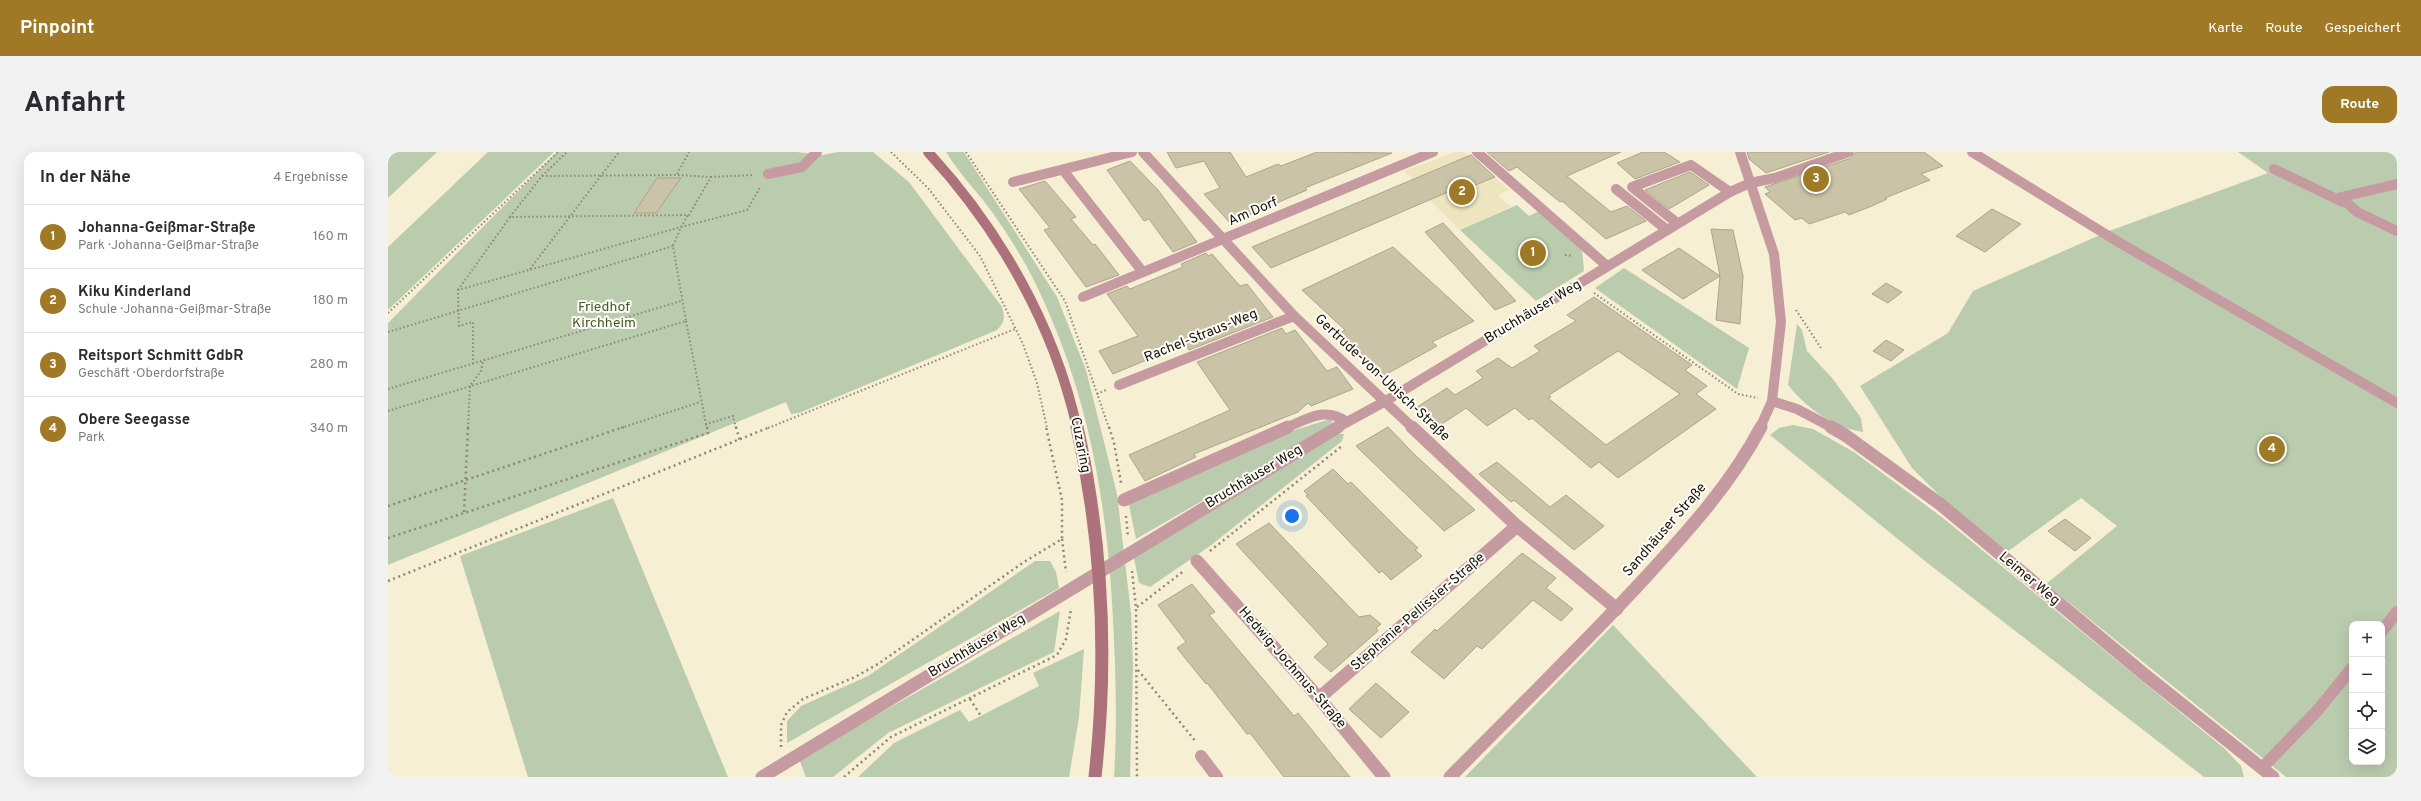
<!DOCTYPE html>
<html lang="de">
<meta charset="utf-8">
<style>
body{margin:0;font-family:Overpass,sans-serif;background:#f2f2f3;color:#2b2b33}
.controls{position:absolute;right:12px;bottom:12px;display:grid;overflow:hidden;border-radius:8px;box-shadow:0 4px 16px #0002}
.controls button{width:36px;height:36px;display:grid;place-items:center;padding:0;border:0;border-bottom:1px solid #e1e1e2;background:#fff;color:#2b2b33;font:20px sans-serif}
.you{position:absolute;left:904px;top:364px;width:14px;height:14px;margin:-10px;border:3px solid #fff;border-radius:50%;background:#1a73e8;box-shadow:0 0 0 6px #1a73e833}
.badge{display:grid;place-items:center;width:26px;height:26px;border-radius:50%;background:#9f7926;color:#fff;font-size:13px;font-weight:700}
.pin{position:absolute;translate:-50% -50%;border:2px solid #fff;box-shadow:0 1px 4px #0006}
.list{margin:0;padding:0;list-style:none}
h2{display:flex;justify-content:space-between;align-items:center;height:52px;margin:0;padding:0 16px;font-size:17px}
h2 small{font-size:13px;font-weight:400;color:#7c7c81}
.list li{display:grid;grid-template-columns:26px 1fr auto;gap:12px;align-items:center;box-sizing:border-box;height:64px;padding:0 16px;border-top:1px solid #e1e1e2}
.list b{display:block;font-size:15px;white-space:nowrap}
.list p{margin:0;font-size:13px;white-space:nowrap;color:#7c7c81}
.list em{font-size:13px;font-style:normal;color:#7c7c81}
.icon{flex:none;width:22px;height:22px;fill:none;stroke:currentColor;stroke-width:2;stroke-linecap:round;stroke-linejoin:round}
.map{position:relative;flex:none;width:2009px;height:625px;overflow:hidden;border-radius:12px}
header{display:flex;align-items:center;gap:24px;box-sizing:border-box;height:56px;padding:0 20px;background:#9f7926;color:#fff}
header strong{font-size:19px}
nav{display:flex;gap:22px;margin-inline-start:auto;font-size:14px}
.intro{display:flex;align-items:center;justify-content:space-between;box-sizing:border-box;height:96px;padding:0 24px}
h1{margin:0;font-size:28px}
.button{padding:10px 18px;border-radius:12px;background:#9f7926;color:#fff;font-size:14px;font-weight:700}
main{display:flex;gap:24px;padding:0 24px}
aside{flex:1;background:#fff;border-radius:12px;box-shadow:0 4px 16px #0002}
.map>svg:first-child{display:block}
.built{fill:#eee4c0}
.green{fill:#bacbae;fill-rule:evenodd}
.building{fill:#cac3a7;stroke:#ada58b;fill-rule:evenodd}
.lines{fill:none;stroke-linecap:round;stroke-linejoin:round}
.path-far1{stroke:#8e8875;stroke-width:2;stroke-dasharray:1.5 2.5;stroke-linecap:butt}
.path{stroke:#8e8875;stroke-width:2.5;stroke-dasharray:2 3.5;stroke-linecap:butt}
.service-far1{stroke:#c59aa0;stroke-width:10}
.service{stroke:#c59aa0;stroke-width:12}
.minor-far1{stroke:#c59aa0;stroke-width:10}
.minor{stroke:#c59aa0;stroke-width:13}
.tertiary-far1{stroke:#c59aa0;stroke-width:10}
.tertiary{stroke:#c59aa0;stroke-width:13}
.secondary-far1{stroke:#ad717b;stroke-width:10}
.secondary{stroke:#ad717b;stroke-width:13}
.labels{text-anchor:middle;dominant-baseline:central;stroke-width:4;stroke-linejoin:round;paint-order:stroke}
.street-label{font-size:14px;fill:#17140a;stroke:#fefcf7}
.park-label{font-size:14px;fill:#425d2a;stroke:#fefcf7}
</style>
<header>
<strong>Pinpoint</strong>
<nav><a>Karte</a><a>Route</a><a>Gespeichert</a></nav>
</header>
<div class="intro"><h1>Anfahrt</h1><a class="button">Route</a></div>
<main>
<aside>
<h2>In der Nähe<small>4 Ergebnisse</small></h2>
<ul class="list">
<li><span class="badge">1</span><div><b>Johanna-Geißmar-Straße</b><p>Park · Johanna-Geißmar-Straße</p></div><em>160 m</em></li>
<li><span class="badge">2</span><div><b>Kiku Kinderland</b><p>Schule · Johanna-Geißmar-Straße</p></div><em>180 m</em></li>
<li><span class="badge">3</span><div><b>Reitsport Schmitt GdbR</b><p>Geschäft · Oberdorfstraße</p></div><em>280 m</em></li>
<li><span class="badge">4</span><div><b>Obere Seegasse</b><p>Park</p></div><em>340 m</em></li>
</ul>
</aside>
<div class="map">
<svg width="2009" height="625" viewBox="0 0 2009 625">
<rect width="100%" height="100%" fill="#f7efd3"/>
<path class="built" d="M 1067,0 L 1076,0 L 1121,38 L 1110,43 L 1123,55 L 1072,78 L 1022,29 L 1025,28 L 1016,19 Z"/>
<g class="green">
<path d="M 0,0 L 49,0 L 0,46 Z"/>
<path d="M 100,0 L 166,0 L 0,158 L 0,95 Z"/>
<path d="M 169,0 L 409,0 L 434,3 L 450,0 L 485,0 L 521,30 L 614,155 C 617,166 617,170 609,178 L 411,261 L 403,262 L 398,250 L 0,413 L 0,171 Z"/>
<path d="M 558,0 L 576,0 L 669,145 L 698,218 L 729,342 L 743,461 L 745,514 L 742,625 L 726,625 C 729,579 728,534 726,488 C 721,365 705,254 652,141 C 640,114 619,80 601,56 C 587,37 570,20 558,0 Z"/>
<path d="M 1850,0 L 2009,0 L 2009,625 L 1898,625 L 1658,432 L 1729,374 L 1693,346 L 1619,400 L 1560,352 L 1524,316 L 1472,234 L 1560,181 L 1585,139 L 1721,79 L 1880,21 ZM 1964,472 L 1994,472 L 1994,610 L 1964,610 Z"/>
<path d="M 1129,53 L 1141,64 L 1151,59 L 1194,97 L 1196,119 L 1148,149 L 1072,78 Z"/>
<path d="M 1236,116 L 1361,196 L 1349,237 L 1207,136 Z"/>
<path d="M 1409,172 L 1414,178 L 1419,199 L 1445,227 L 1473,266 L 1475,280 C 1447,276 1418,256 1400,233 Z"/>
<path d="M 942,267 L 944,269 L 942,275 L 748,387 L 741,353 L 747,348 L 907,278 Z"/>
<path d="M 1405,273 L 1425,277 L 1466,300 L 1555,366 L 1837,597 L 1853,614 L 1856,625 L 1816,625 L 1537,409 L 1382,283 L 1391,276 Z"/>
<path d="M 950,282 L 956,282 L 954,289 L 822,394 L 762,435 L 751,431 L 746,406 Z"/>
<path d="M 225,346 L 340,625 L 140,625 L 72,404 Z"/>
<path d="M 647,409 L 662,409 L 668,420 L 671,436 L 399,591 L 399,569 L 413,554 L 480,524 Z"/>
<path d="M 672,459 L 666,500 L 500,581 L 445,625 L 418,625 L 411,607 Z"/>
<path d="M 1225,473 L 1369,625 L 1077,625 Z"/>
<path d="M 696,497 L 691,565 L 681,625 L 470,625 L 506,591 L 572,558 L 581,570 L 651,534 L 645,521 Z"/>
</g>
<g class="building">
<path d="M 779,0 L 842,0 L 858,25 L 890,12 L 893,14 L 929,0 L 1004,1 L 917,36 L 919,38 L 842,71 L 816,42 L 832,36 L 816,9 L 788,16 Z"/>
<path d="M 1099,0 L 1233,0 L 1179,24 L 1223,60 L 1239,54 L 1258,69 L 1218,87 L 1174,49 L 1172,50 L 1129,15 L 1121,19 Z"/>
<path d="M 1255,0 L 1276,0 L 1292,10 L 1247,27 L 1229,11 Z"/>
<path d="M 1359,0 L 1441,0 L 1378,21 L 1361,7 Z"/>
<path d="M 1468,0 L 1536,0 L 1555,14 L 1533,22 L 1542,28 L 1497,46 L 1499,47 L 1484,54 L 1461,63 L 1457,60 L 1421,72 L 1414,66 L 1407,68 L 1377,42 L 1382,40 L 1377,35 L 1463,6 Z"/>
<path d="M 1083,3 L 1107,25 L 1068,41 L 1067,37 L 883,116 L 864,95 Z"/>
<path d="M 742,9 L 770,38 L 809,90 L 785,100 L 761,67 L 756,69 L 719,18 Z"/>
<path d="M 1302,20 L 1321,33 L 1281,57 L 1257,38 Z"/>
<path d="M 269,26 L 293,26 L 268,61 L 246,61 Z"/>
<path d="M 657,29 L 688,65 L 683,67 L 705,93 L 707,92 L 731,123 L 698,135 L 656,78 L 662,76 L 631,37 Z"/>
<path d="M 1604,57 L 1633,72 L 1597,100 L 1568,84 Z"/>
<path d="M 1055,71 L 1099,118 L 1128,149 L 1107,158 L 1037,80 Z"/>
<path d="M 1323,77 L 1345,78 L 1355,124 L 1352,172 L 1328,168 L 1332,124 L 1295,147 L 1254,118 L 1291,96 L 1332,124 Z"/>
<path d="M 1005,95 L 1086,169 L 1044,190 L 1049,194 L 995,224 L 951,181 L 957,178 L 914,138 Z"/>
<path d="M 818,101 L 820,104 L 824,102 L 852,134 L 859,132 L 885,165 L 801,198 L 797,192 L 725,222 L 711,199 L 750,184 L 719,142 L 739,134 L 742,137 L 795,115 L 793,112 Z"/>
<path d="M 1498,131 L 1514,140 L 1500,151 L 1484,142 Z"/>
<path d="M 1206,145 L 1304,213 L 1297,218 L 1319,234 L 1308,242 L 1328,257 L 1230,326 L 1211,310 L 1203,316 L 1144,266 L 1141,268 L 1127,256 L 1099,274 L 1078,256 L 1051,274 L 1029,255 L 1059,236 L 1067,243 L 1095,226 L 1088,219 L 1110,206 L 1124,216 L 1152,199 L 1146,194 L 1188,169 L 1179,163 ZM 1230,199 L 1292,242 L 1218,293 L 1160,246 L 1163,245 L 1161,243 Z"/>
<path d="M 894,176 L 898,182 L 907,178 L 939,219 L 949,215 L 965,237 L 923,254 L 920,251 L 910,260 L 806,302 L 808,305 L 757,329 L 741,303 L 842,258 L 809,210 Z"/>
<path d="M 1498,188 L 1516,198 L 1503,209 L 1485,199 Z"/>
<path d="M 1000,275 L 1027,303 L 1087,358 L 1056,379 L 968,294 Z"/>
<path d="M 1109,310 L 1162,355 L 1178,343 L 1216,374 L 1186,398 L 1126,348 L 1123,350 L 1091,322 Z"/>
<path d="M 945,317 L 960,332 L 963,330 L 1014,381 L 1030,396 L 1027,398 L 1034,404 L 1003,428 L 994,419 L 991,421 L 918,344 L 920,343 L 916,339 Z"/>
<path d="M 1677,367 L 1703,386 L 1687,399 L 1660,379 Z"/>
<path d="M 881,371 L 971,465 L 982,463 L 993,472 L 988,476 L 990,479 L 943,520 L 926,505 L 940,492 L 848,392 Z"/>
<path d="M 1134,401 L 1168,426 L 1158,436 L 1185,457 L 1173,469 L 1145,448 L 1094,497 L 1089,494 L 1056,527 L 1023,500 L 1047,477 L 1049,479 Z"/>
<path d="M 804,432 L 827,460 L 821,463 L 906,564 L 910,561 L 962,625 L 896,625 L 862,581 L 859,582 L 819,531 L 818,532 L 789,496 L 798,490 L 770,453 Z"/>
<path d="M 988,531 L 1021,560 L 993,586 L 961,557 Z"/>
</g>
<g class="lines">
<g class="path-far1">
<path d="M 503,0 L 540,36 L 592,104 L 635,192 L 649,231 L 659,276"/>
<path d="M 578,0 L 677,149 L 721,276"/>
<path d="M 289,22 L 301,0"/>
<path d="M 154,24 L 179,0"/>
<path d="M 122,65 L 154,24 L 289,23 L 323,25"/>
<path d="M 1177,103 L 1184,104"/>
<path d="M 142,117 L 231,0"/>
<path d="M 70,138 L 122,65 L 301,63 L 323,25 L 366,23"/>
<path d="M 1206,141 L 1350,242 L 1370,246"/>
<path d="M 1408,158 L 1433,196"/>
<path d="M 0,161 L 170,0"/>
<path d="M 298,169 L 318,272 L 345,264 L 348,276"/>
<path d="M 0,180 L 285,94"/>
<path d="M 85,212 L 85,170 L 71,174 L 70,138 L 293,75 L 300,63"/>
<path d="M 0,237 L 293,149"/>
<path d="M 709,242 L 718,238"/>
<path d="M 0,259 L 298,169 L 285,94 L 293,75 L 359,58 L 373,34"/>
<path d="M 318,272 L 319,276"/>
<path d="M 80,276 L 82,234 L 93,219 L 95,209"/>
<path d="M 233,276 L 312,250"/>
<path d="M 380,276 L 627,177"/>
</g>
<g class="path">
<path d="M 348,275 L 352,289"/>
<path d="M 721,275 L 726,291 L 733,331"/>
<path d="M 0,354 L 236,275"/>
<path d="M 76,360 L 80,275"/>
<path d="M 738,364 L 740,385"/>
<path d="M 0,386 L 320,281 L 319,275"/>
<path d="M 674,387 L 678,420"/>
<path d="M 822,399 L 954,294"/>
<path d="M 744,419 L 748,456 L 749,625"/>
<path d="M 0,429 L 382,275"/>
<path d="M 749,455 L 797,418"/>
<path d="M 750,518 L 808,590"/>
<path d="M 582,547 L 593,564"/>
<path d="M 393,595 L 393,573 L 399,560 L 415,547 L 467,525 L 490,512 L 636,410 L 674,387 L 674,348 L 658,275"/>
<path d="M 456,625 L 503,585 L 669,503 L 678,487 L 683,457"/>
</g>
<g class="service-far1">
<path d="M 1584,0 L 1732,91 L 2009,251"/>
<path d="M 1886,17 L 1955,50"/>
<path d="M 380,22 L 414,15 L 429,0"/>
<path d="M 2009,32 L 1953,45 L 1969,60 L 2009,79"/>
<path d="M 1228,37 L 1279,78"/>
<path d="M 1289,71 L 1244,35 L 1303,13 L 1342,40"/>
</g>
<g class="service">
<path d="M 1994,479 L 2009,460"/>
<path d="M 813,604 L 829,625"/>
<path d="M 1874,616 L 1929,559 L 1964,516"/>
</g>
<g class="minor-far1">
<path d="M 755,0 L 906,164 L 1025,276"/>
<path d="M 1089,0 L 1219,114"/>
<path d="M 675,18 L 754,119"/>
<path d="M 625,30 L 744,0"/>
<path d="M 695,145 L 1045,0"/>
<path d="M 731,233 L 906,164"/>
<path d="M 1384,249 L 1409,257 L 1445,276"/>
<path d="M 898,276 C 919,267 938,254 959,270"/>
<path d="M 948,276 L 996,250 L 1342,40 L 1362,31 L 1387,26 L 1461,0"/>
</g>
<g class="minor">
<path d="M 1024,275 L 1129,374 L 1229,457"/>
<path d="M 1443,275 L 1457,283 L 1552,352 L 1756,522 L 1885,625"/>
<path d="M 736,348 L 900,275"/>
<path d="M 809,409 L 931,546 L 996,625"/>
<path d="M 931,546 L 1129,374"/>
<path d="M 374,625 L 950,275"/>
</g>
<path class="tertiary-far1" d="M 1352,0 L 1386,102 L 1393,170 L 1384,249 L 1372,276"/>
<path class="tertiary" d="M 1062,625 C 1127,559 1194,494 1257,426 C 1300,379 1343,332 1373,275"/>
<path class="secondary-far1" d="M 540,0 C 611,77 666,173 689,276"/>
<path class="secondary" d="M 689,275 C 715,391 720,507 707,625"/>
</g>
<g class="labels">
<g class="street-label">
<text transform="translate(865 60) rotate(-23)">Am Dorf</text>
<text transform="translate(1145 160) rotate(-31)">Bruchhäuser Weg</text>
<text transform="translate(813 184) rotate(-22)">Rachel-Straus-Weg</text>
<text transform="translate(994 226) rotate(43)">Gertrude-von-Ubisch-Straße</text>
<text transform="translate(692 293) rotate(79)">Cuzaring</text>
<text transform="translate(866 325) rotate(-31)">Bruchhäuser Weg</text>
<text transform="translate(1277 378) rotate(-49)">Sandhäuser Straße</text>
<text transform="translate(1641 427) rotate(40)">Leimer Weg</text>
<text transform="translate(1030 460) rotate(-41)">Stephanie-Pellissier-Straße</text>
<text transform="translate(589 494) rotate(-31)">Bruchhäuser Weg</text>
<text transform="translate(904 516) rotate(49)">Hedwig-Jochmus-Straße</text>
</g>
<g class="park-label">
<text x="216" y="155">Friedhof<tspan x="216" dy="16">Kirchheim</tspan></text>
</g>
</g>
</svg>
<div class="controls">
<button>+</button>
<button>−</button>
<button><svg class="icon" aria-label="locate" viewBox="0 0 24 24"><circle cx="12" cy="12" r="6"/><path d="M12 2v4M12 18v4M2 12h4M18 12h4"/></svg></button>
<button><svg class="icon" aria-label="layers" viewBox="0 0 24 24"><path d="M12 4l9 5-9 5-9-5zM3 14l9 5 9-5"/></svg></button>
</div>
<div class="you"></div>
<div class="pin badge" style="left:1145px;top:101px">1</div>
<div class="pin badge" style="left:1074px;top:40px">2</div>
<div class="pin badge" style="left:1428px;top:27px">3</div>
<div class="pin badge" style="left:1884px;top:297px">4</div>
</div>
</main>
